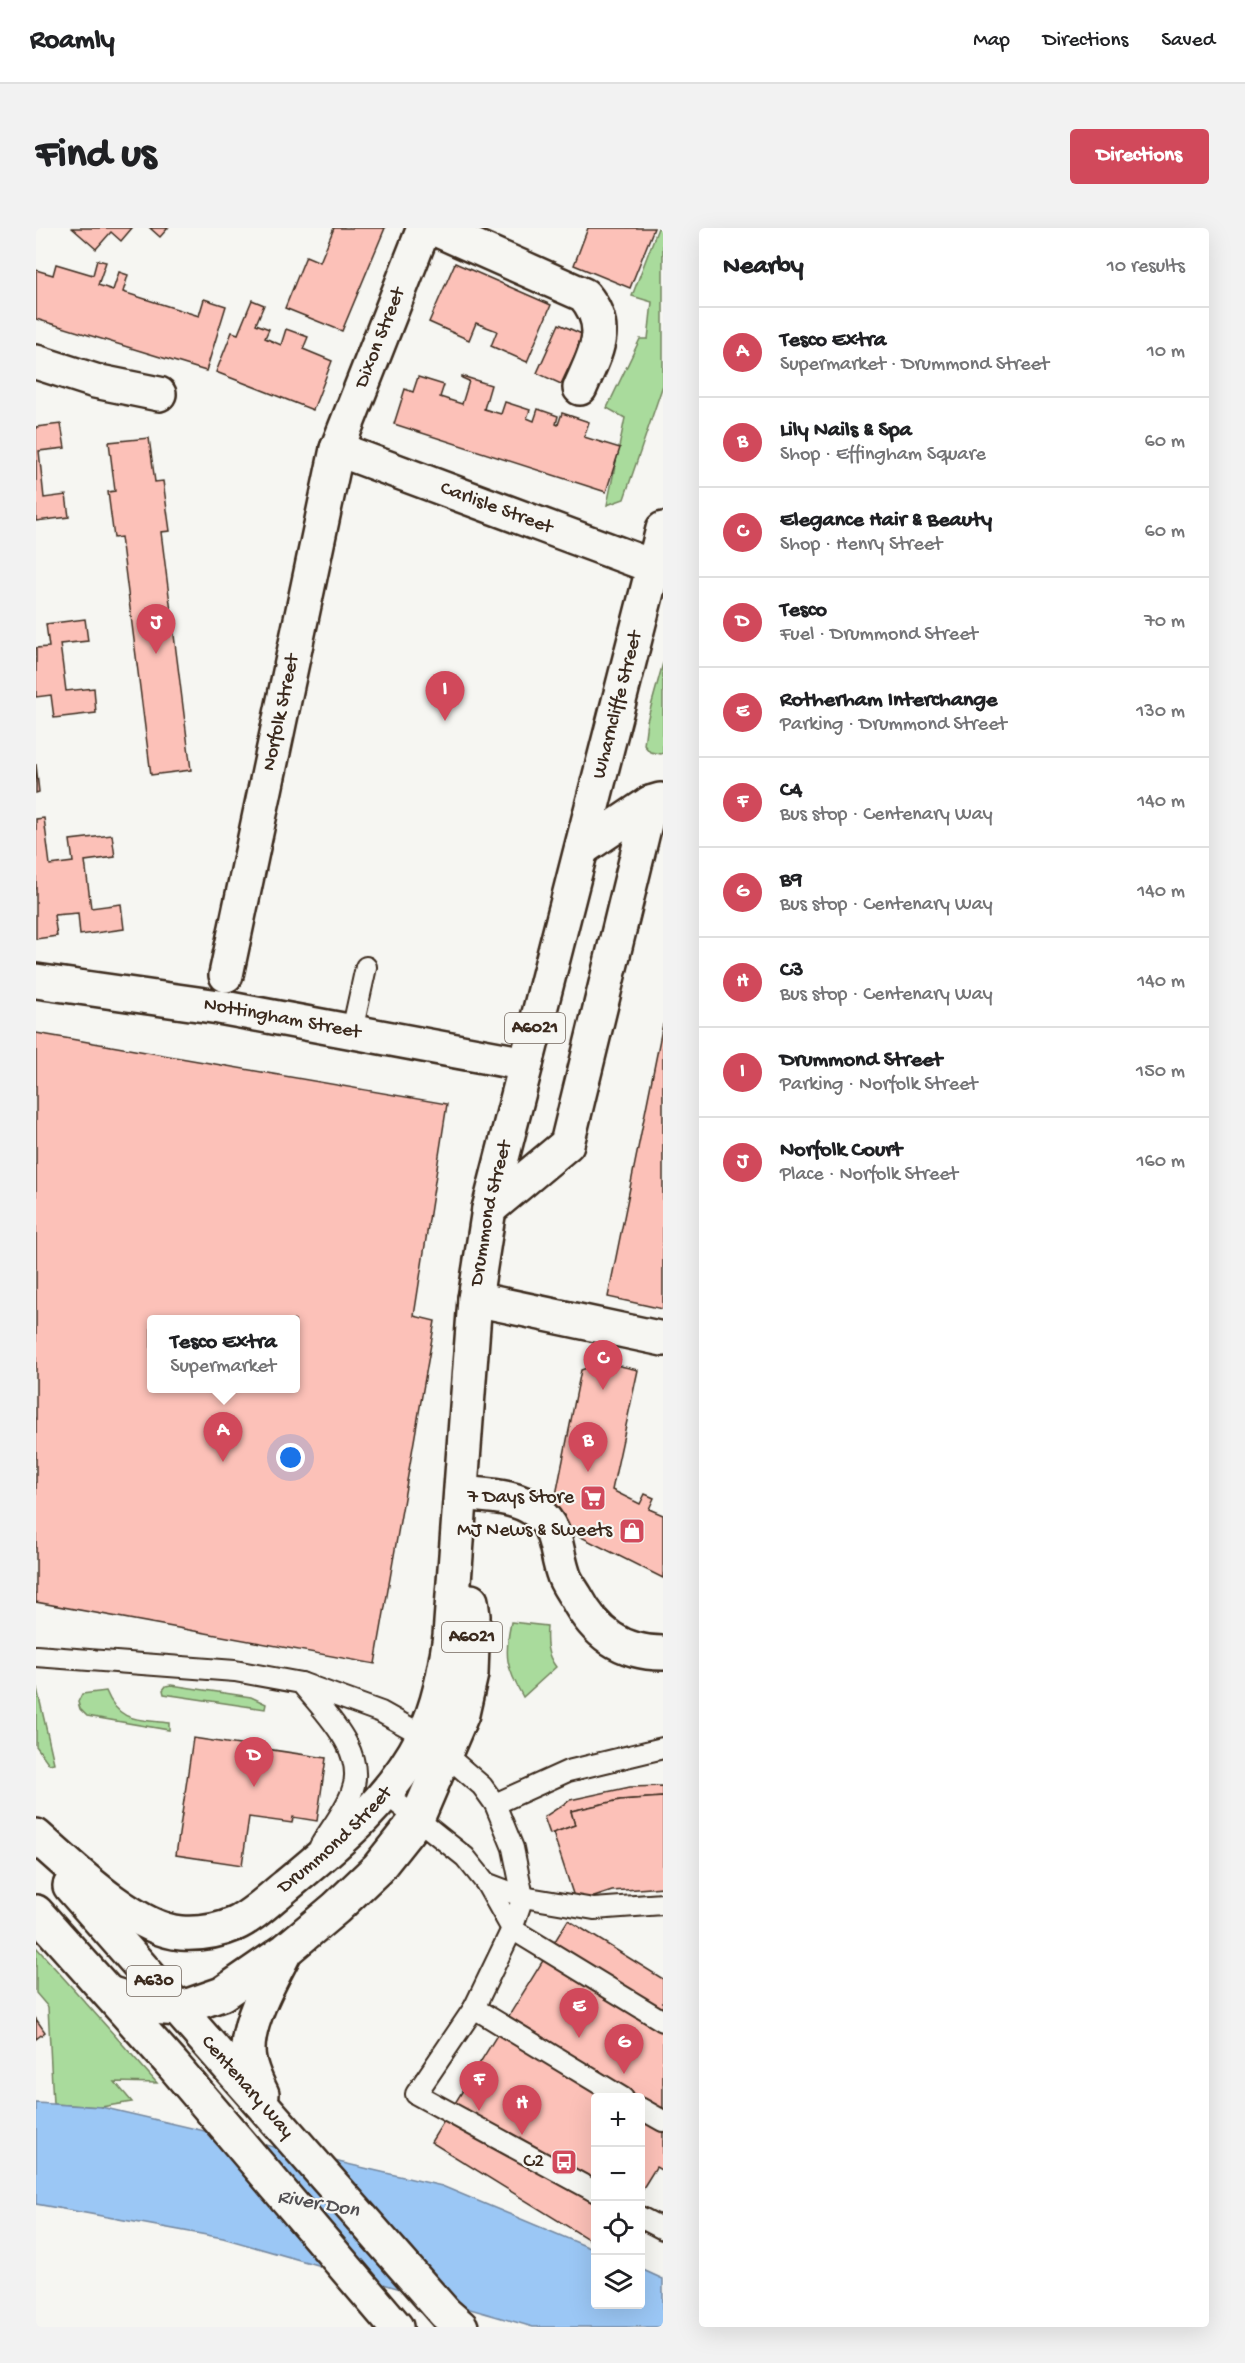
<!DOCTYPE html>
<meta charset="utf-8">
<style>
body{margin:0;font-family:"Gochi Hand",sans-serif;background:#f2f2f2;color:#202124}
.controls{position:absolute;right:18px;bottom:18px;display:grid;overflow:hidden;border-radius:6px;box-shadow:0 6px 24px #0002}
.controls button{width:54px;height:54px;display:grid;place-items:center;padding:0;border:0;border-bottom:2px solid #e0e0e0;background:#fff;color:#202124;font:30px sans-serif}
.you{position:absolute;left:255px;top:1230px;width:21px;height:21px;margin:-15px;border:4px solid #fff;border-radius:50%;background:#1a73e8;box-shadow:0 0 0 9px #1a73e833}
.badge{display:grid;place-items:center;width:39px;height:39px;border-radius:50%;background:#d1495b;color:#fff;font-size:20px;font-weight:700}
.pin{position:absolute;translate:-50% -50px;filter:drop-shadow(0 2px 3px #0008)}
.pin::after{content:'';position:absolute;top:32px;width:21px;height:18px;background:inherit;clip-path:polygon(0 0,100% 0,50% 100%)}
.popup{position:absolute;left:111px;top:1087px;width:153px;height:78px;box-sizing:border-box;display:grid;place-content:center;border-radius:6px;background:#fff;filter:drop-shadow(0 2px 4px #0005);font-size:20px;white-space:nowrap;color:#757577}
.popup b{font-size:22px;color:#202124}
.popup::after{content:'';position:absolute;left:50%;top:100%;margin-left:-12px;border:12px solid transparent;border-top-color:#fff}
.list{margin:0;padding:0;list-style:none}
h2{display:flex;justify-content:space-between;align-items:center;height:78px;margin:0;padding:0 24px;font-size:26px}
h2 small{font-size:20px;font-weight:400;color:#757577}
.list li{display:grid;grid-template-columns:39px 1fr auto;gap:18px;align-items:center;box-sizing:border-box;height:90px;padding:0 24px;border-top:2px solid #e0e0e0}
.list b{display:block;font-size:22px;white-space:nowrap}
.list p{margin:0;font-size:20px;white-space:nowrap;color:#757577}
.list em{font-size:20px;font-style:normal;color:#757577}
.icon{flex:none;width:33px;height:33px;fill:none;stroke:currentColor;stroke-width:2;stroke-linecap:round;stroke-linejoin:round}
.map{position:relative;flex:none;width:627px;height:2099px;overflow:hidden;border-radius:6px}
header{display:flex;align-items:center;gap:36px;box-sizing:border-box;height:84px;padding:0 30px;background:#fff;border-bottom:2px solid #e0e0e0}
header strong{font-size:28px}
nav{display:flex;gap:33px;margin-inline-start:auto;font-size:21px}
.intro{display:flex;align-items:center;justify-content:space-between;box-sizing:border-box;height:144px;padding:0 36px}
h1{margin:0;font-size:42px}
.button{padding:15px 27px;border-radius:6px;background:#d1495b;color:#fff;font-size:21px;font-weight:700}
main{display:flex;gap:36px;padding:0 36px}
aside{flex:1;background:#fff;border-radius:6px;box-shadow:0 6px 24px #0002}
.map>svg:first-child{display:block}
.green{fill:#a9db9c;stroke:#72825d;stroke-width:1.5}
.water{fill:#9bc7f5;stroke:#75889f;stroke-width:1.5}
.building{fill:#fcc1b8;stroke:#3b2a1e;stroke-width:1.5;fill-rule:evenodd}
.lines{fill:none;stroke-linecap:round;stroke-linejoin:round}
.lane-casing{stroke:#3b2a1e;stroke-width:24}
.street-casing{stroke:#3b2a1e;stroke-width:38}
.primary-casing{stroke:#3b2a1e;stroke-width:38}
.lane{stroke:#f6f6f2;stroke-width:20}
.street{stroke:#f6f6f2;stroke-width:33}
.primary{stroke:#f6f6f2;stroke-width:33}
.labels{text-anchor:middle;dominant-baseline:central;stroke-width:4.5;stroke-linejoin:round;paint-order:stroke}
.shield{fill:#f6f6f2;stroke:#73675e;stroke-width:1.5}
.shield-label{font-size:18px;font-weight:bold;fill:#3b2a1e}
.street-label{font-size:20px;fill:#3b2a1e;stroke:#f6f6f2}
.poi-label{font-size:20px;fill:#3b2a1e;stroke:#f6f6f2;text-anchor:end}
.water-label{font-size:21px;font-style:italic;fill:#535154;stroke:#f6f6f2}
</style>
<header>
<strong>Roamly</strong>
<nav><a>Map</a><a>Directions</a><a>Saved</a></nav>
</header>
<div class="intro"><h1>Find us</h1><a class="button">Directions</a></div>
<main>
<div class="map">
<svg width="627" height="2099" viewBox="0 0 627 2099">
<rect width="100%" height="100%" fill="#f6f6f2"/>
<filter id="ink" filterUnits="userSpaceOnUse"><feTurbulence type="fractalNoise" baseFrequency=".0167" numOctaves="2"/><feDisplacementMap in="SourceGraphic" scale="12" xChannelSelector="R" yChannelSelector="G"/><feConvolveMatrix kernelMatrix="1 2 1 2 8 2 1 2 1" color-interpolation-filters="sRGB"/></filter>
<g filter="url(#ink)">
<g class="green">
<path d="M 622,0 L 627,0 L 627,157 L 588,271 L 571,277 L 589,190 L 571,180 L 604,111 L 612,111 L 616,74 L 596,68 Z"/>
<path d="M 627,435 L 627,525 L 625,526 L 614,524 L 608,517 L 611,493 Z"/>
<path d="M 475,1394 L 511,1398 C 510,1414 510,1426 520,1439 L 487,1469 C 470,1439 468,1428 475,1394 Z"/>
<path d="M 0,1456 L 18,1535 L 13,1536 L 0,1518 Z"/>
<path d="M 135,1457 L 215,1469 L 230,1476 L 229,1481 L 128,1466 L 127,1462 L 130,1458 Z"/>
<path d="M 70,1463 C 83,1495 102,1491 133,1495 L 133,1502 L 51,1488 L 44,1481 L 42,1474 L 46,1466 Z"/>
<path d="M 0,1719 L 121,1855 L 79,1854 L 96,1874 L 65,1879 L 17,1876 L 12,1779 L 0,1765 Z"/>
</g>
<path class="water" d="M 0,1875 L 65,1879 L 406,1958 L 559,2022 L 560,2076 L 604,2076 L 605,2041 L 627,2051 L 627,2099 L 497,2099 L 187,2010 L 0,1976 Z"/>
<g class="building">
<path d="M 36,0 L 96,0 L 85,13 L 75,4 L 60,21 Z"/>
<path d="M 114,0 L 132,0 L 124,9 Z"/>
<path d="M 298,0 L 349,0 L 306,103 L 249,80 L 270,28 L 284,34 Z"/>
<path d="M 552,0 L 618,0 L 594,60 L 538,37 Z"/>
<path d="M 61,32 L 70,34 L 62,57 L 77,62 L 83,44 L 92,47 L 87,64 L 163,88 L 168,71 L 190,78 L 170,143 L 0,91 L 0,42 L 17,47 L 20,36 L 57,47 Z"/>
<path d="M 419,35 L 515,77 L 491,134 L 455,118 L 461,103 L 440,95 L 433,112 L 393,94 Z"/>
<path d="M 216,72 L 228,77 L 220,96 L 233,101 L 229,110 L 245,117 L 250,101 L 272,109 L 267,121 L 296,133 L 277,182 L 180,144 L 196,104 L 202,106 Z"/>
<path d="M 523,96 L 548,107 L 525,156 L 501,145 Z"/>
<path d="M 426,148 L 455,157 L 448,181 L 465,186 L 469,174 L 494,182 L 491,190 L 498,193 L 502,181 L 522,188 L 520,196 L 522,197 L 526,185 L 553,194 L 548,209 L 584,220 L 570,264 L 358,196 L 369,161 L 377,164 L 382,149 L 408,157 L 404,169 L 426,176 L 433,153 L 426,150 Z"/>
<path d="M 25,196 L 29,220 L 3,223 L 8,270 L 30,267 L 33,289 L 0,293 L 0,199 Z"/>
<path d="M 113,210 L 119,254 L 127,253 L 134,303 L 125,304 L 155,542 L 115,547 L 85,309 L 78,310 L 72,264 L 79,263 L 73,214 Z"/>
<path d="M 49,391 L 52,413 L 24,416 L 30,463 L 58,460 L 60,485 L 18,490 L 15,467 L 0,469 L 0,420 L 13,419 L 10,396 Z"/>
<path d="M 0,536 L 3,564 L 0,565 Z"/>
<path d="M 8,590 L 14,637 L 37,634 L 34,612 L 76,607 L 79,629 L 49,633 L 55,680 L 85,676 L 88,701 L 44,707 L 42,685 L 18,687 L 21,708 L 0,711 L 0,591 Z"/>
<path d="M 627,796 L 627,1081 L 572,1069 Z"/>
<path d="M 0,805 L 411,876 L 378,1088 L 399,1093 L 339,1436 L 0,1374 ZM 115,1092 L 259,1092 L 259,1160 L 115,1160 Z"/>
<path d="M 567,1134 L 602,1142 L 576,1262 L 604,1276 L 609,1266 L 618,1270 L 613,1281 L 627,1287 L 627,1350 L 525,1299 L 518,1277 L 545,1142 Z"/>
<path d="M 157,1510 L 290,1530 L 281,1593 L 257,1589 L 256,1595 L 213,1589 L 206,1637 L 140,1627 Z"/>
<path d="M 627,1558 L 627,1569 L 584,1572 L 535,1583 L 539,1597 L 514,1606 L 508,1589 L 534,1572 L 594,1559 Z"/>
<path d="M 627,1569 L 627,1659 L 576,1663 L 540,1675 L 517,1605 L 539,1597 L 535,1583 L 584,1572 Z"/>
<path d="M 532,1692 L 627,1751 L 627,1943 L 620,1939 L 604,1965 L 604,1870 L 560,1870 L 560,2016 L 395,1914 Z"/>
<path d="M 0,1791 L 9,1804 L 0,1811 Z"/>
</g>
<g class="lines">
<g class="lane-casing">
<g id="lane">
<path d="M 316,803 L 330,739"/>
<path d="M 0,1428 L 199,1443 L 265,1455 L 345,1484 L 388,1508 L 446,1558 L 459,1576 L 477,1620 L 487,1669 L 476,1701 L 438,1780 L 380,1866 L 560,1964"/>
<path d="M 265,1455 C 288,1484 333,1525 315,1566 C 308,1584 294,1601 284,1618"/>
<path d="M 350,1566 L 429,1629 L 450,1655 L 476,1701 L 627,1793"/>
<path d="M 459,1576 L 532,1543 L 627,1520"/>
<path d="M 450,1655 L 487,1669 L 558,1681 L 627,1676"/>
<path d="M 438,1780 L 587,1870"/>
<path d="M 604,1880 L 627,1893"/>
<path d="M 604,1989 L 627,2001"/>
</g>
</g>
<g class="street-casing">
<g id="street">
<path d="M 397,0 L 548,67 C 576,100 559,125 544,160"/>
<path d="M 0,134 L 59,153 L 123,166"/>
<path id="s1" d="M 301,221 L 618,339"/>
<path d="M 547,620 L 614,575 L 624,572"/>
<path id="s2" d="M 190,747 L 301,221 L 388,0"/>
<path id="s3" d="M 0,753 L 183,779 L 490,836"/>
<path d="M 453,981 L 531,916 L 614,575"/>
<path d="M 439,1071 L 627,1111"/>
<path d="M 425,1265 C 450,1268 479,1267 500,1283 C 522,1300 519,1321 527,1345 C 529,1353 535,1361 540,1369 C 559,1405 585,1425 627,1425"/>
</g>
</g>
<g class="primary-casing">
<g id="primary">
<path id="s4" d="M 0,1608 C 34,1638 99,1702 145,1705 C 163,1706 183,1703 199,1696 C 217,1688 235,1670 250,1658 C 302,1615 356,1571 387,1509 C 403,1478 409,1442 414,1408 L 439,1071 L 453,981 L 627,301"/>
<path id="s5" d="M 34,1658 L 409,2085 L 425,2099"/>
<path d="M 0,1684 L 137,1837 L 360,2099"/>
<path d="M 73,1765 L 116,1779 L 143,1781 L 186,1766 L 250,1722 L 300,1680 L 342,1640 L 381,1591 L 426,1486 L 435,1446 L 437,1388 L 435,1373"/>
<path d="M 226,1866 C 219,1852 212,1837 212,1822 C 212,1792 234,1753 248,1726"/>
</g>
</g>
<use href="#lane" class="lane"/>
<use href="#street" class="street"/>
<use href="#primary" class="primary"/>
</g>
</g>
<defs>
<g id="supermarket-square" transform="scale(1.35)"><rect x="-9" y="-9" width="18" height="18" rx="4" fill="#d1495b" stroke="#f6f6f2"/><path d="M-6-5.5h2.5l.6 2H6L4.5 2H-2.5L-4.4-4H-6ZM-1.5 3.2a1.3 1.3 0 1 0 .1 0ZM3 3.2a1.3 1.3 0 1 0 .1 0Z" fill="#fff"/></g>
<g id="shop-square" transform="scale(1.35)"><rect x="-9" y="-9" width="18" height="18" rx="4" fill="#d1495b" stroke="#f6f6f2"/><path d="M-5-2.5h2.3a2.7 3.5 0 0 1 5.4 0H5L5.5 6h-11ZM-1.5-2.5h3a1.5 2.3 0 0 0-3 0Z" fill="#fff"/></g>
<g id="bus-square" transform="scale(1.35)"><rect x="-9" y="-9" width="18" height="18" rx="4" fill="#d1495b" stroke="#f6f6f2"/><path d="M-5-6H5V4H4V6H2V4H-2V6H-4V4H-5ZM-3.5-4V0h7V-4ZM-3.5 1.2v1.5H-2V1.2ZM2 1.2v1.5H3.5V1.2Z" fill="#fff"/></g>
</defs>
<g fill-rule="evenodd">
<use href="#supermarket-square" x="557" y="1270"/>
<use href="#shop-square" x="596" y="1303"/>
<use href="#bus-square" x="528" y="1934"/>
</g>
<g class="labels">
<g class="shield">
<rect x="469" y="785" width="60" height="30" rx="4.5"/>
<rect x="406" y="1394" width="60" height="30" rx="4.5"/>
<rect x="91" y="1738" width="54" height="30" rx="4.5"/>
</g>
<g class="shield-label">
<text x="499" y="800">A6021</text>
<text x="436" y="1409">A6021</text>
<text x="118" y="1753">A630</text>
</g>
<g class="street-label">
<text stroke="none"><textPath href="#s2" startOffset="657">Dixon Street</textPath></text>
<text stroke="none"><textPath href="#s1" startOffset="170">Carlisle Street</textPath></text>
<text stroke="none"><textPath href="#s4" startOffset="1554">Wharncliffe Street</textPath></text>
<text stroke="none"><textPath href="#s2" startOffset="268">Norfolk Street</textPath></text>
<text stroke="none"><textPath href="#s3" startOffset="249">Nottingham Street</textPath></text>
<text stroke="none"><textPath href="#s4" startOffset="1030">Drummond Street</textPath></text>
<text stroke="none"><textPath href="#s4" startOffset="363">Drummond Street</textPath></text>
<text stroke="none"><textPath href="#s5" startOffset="268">Centenary Way</textPath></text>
</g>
<g class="poi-label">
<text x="538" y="1270">7 Days Store</text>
<text x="576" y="1303">MJ News &amp; Sweets</text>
<text x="508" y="1934">C2</text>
</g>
<g class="water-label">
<text transform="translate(282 1977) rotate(10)">River Don</text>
</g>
</g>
</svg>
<div class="controls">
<button>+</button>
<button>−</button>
<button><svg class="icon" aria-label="locate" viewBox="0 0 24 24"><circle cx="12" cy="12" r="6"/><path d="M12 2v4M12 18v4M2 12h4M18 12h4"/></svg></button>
<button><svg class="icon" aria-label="layers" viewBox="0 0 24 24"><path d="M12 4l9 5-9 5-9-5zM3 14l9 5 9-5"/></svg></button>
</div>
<div class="you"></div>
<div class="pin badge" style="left:187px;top:1234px">A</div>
<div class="popup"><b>Tesco Extra</b>Supermarket</div>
<div class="pin badge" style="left:552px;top:1244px">B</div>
<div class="pin badge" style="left:567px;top:1162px">C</div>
<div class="pin badge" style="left:218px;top:1559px">D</div>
<div class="pin badge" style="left:543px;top:1810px">E</div>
<div class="pin badge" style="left:443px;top:1883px">F</div>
<div class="pin badge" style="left:588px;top:1846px">G</div>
<div class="pin badge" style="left:486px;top:1907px">H</div>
<div class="pin badge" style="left:409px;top:493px">I</div>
<div class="pin badge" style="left:120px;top:426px">J</div>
</div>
<aside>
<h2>Nearby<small>10 results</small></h2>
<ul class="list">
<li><span class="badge">A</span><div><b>Tesco Extra</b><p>Supermarket · Drummond Street</p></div><em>10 m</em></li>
<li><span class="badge">B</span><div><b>Lily Nails &amp; Spa</b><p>Shop · Effingham Square</p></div><em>60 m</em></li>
<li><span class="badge">C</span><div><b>Elegance Hair &amp; Beauty</b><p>Shop · Henry Street</p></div><em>60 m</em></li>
<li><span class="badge">D</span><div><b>Tesco</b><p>Fuel · Drummond Street</p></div><em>70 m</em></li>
<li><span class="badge">E</span><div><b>Rotherham Interchange</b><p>Parking · Drummond Street</p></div><em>130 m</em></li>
<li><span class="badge">F</span><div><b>C4</b><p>Bus stop · Centenary Way</p></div><em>140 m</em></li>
<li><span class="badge">G</span><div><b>B9</b><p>Bus stop · Centenary Way</p></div><em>140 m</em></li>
<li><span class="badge">H</span><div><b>C3</b><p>Bus stop · Centenary Way</p></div><em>140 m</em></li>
<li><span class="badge">I</span><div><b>Drummond Street</b><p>Parking · Norfolk Street</p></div><em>150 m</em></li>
<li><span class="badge">J</span><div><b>Norfolk Court</b><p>Place · Norfolk Street</p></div><em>160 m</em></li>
</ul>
</aside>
</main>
